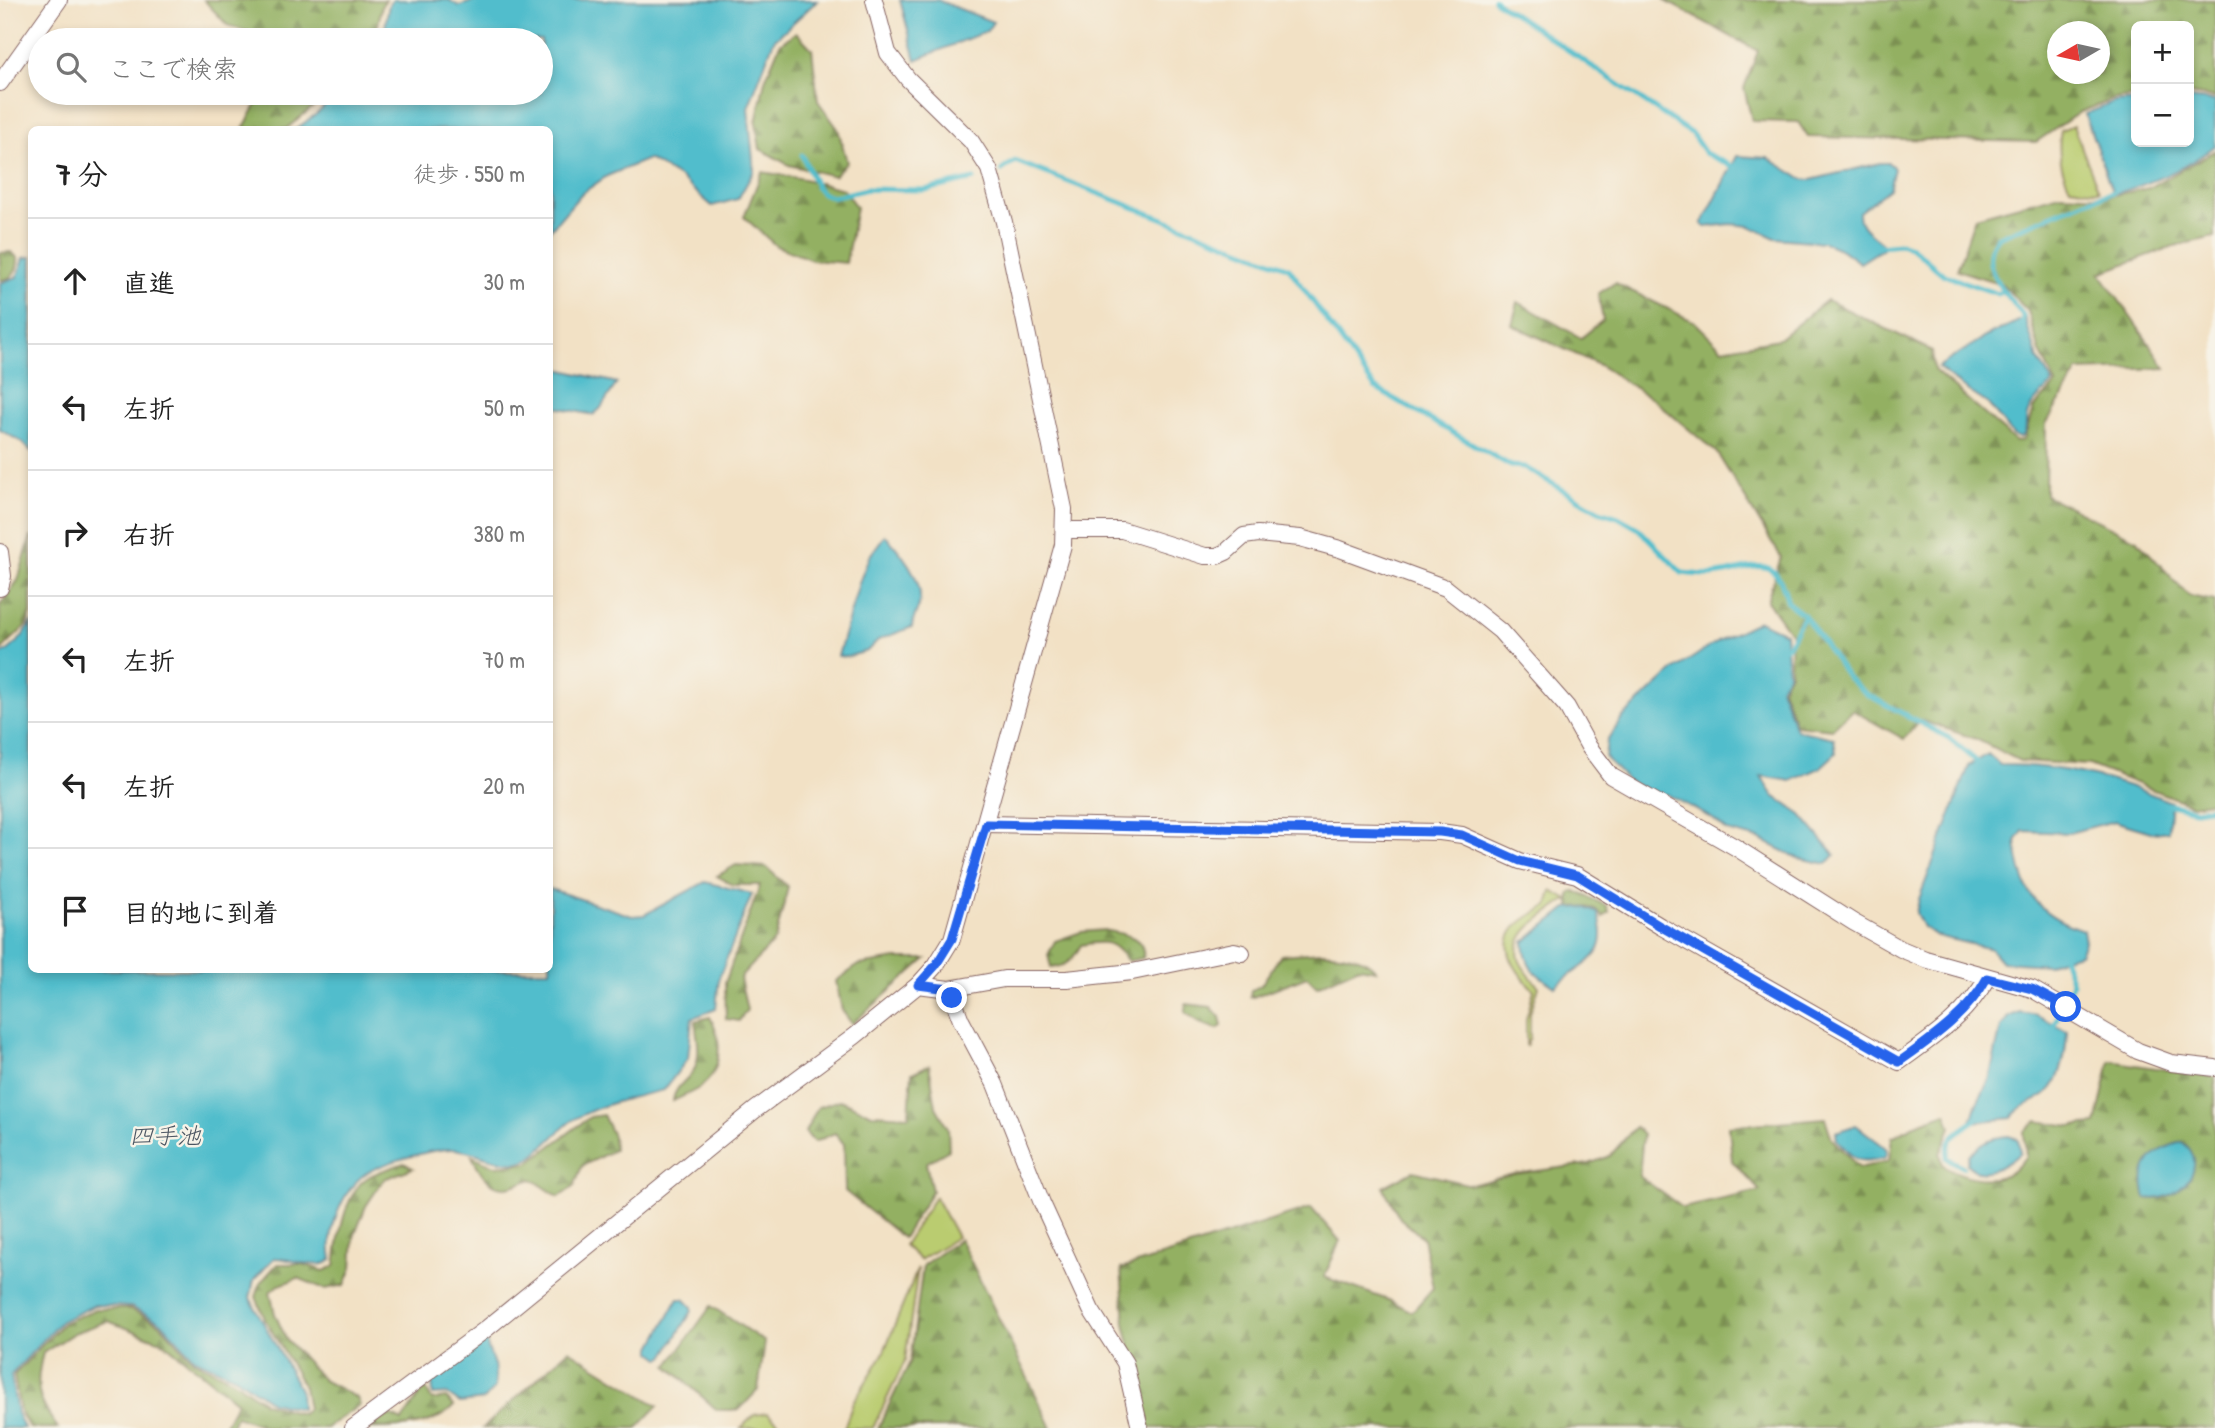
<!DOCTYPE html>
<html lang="ja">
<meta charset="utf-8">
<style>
body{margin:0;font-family:"Patrick Hand","Klee One",sans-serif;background:#f6f6f6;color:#222}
.controls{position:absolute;right:21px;top:21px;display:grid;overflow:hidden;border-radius:10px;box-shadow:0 4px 10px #0003}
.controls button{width:63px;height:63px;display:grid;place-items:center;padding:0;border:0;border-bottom:2px solid #e0e0e0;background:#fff;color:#222;font:35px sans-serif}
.compass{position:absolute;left:2047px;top:21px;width:63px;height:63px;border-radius:50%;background:#fff;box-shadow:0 4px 10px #0003;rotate:261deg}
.stop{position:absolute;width:21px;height:21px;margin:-16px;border:5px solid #2563eb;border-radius:50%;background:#fff}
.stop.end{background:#2563eb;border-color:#fff;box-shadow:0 2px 7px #0008}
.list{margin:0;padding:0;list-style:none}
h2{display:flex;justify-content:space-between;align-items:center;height:91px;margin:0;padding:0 28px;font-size:30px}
h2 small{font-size:23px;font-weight:400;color:#767676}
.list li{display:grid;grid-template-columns:46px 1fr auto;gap:21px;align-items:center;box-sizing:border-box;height:126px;padding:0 28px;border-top:2px solid #e0e0e0}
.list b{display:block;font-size:26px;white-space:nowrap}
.list em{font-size:23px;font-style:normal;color:#767676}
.icon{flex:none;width:38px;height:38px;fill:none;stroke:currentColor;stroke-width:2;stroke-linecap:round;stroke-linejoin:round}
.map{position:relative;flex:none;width:2215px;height:1428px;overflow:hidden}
.search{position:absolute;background:#fff;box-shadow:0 4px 10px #0003;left:28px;top:28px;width:525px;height:77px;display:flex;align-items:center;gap:18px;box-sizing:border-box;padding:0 24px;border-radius:38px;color:#767676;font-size:26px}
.panel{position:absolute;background:#fff;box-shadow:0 4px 10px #0003;left:28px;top:126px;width:525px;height:847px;border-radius:10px}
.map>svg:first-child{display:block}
.green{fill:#bacc6f;stroke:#82764d;stroke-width:2}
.forest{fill:url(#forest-firs);stroke:#6e6846;stroke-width:2;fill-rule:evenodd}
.water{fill:#51bdcc;stroke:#4e6e7c;stroke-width:2}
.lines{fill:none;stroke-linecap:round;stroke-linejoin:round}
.stream{stroke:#51bdcc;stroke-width:5}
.minor-casing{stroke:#856361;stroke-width:18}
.minor{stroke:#fff;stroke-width:16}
.route{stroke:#2563eb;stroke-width:9}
.labels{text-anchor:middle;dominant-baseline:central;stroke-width:5;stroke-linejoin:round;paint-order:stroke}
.water-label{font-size:24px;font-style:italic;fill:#4c5663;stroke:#f7f3e8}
</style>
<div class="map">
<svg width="2215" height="1428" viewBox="0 0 2215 1428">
<defs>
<pattern id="forest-firs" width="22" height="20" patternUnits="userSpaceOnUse" patternTransform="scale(1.75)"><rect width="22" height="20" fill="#93b062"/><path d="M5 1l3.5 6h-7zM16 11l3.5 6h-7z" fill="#7a8f51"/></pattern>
</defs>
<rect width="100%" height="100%" fill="#f7f3e8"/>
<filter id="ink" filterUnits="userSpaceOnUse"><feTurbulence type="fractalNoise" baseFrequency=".0143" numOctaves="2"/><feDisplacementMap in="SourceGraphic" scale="14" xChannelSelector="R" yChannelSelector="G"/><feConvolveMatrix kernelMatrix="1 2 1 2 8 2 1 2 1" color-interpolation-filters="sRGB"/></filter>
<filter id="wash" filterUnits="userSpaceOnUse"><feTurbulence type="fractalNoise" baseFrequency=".00686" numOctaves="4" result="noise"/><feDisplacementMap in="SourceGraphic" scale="28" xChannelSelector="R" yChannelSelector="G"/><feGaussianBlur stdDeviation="1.57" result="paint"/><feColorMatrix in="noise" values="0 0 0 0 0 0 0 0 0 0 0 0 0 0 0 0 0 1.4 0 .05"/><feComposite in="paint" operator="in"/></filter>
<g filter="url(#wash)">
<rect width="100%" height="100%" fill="#f2e1c5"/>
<g class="green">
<path d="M 2073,126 L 2099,191 L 2070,187 C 2061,170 2057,151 2061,131 Z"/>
<path d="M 1552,891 L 1570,901 L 1565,901 C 1546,916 1512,930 1519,959 C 1522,969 1533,979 1539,987 L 1530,1013 L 1530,1037 L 1526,1047 L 1526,1019 L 1534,990 C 1521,977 1500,952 1512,932 C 1518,921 1537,912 1548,906 Z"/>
<path d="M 935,1197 L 957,1237 L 920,1260 L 904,1245 Z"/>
<path d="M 918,1268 L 905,1361 L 873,1428 L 844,1428 L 853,1403 L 883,1354 Z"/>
<path d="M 767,1413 L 785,1428 L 741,1428 L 754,1415 Z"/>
</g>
<g class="forest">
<path d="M 204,0 L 386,0 L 382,5 L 375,40 L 272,40 L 227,25 Z"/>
<path d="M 1664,0 L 2215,0 L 2215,98 L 2189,94 L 2189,26 L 2136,26 L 2136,96 L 2115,99 L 2080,112 L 2036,142 L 1808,137 L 1798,122 L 1752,121 L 1744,88 L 1758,51 ZM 2058,32 L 2100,32 L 2100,74 L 2058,74 Z"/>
<path d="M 796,32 L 812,49 L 818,101 L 838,129 L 847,162 L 834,176 L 789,165 L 760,149 L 756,123 L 765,80 L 780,44 Z"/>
<path d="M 263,93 L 330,93 L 286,129 L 243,129 Z"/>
<path d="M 2215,151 L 2215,237 L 2174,246 L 2100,273 L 2166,368 L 2078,371 L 2046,424 L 2045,495 L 2137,540 L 2189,596 L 2215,601 L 2215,801 L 2192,805 L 2089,765 L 2020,761 L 1976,739 L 1920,720 L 1904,739 L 1852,710 L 1832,729 L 1796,725 L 1782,688 L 1790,673 L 1791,634 L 1767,601 L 1781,557 L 1717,453 L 1654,400 L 1599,365 L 1512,325 L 1518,302 L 1581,338 L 1603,320 L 1598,294 L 1615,283 L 1695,322 L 1722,349 L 1779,339 L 1827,300 L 1932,351 L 1934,370 L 2016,442 L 2024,440 L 2033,409 L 2056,384 L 2040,352 L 2028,311 L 2002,284 L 1957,270 L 1975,217 L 2060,194 L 2109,196 L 2149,188 Z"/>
<path d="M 762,172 L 804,179 L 843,189 L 856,207 L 846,263 L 812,260 L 776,246 L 744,217 Z"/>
<path d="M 11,252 L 18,258 C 18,271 14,279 0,280 L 0,253 Z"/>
<path d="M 31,536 L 31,614 L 26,626 L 0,651 L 0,606 L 18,580 Z"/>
<path d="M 736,865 L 766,867 L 788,887 L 775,940 L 740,978 L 747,1010 L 739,1021 L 726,1019 L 725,983 L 760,885 L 733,885 L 717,876 Z"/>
<path d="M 1575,891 L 1607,906 L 1609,912 L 1603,917 C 1595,906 1583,906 1570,907 L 1570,894 Z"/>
<path d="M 1104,930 C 1122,934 1146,935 1143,958 L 1128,961 C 1112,941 1107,940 1081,945 C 1073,959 1068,966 1051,968 L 1048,955 L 1055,941 L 1081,932 Z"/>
<path d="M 1321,952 C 1340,954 1364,954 1376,970 L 1359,967 L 1317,986 L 1307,976 L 1253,997 L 1250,997 L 1251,991 L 1261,985 L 1281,955 Z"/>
<path d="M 897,959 L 926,959 L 852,1024 L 842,1010 L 836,981 L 859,965 Z"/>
<path d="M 1186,1004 L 1211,1007 L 1220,1017 L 1222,1026 L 1217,1029 L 1200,1023 L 1185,1012 Z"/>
<path d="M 710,1017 C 723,1039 723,1072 699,1088 C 691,1093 681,1097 673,1101 C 674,1086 689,1080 695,1068 C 701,1054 697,1035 695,1021 Z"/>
<path d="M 2110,1061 L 2215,1077 L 2215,1428 L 1149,1428 L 1125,1323 L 1121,1269 L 1311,1208 L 1340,1241 L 1324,1277 L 1391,1301 L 1412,1312 L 1433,1288 L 1423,1238 L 1400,1218 L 1383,1187 L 1413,1171 L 1471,1185 L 1514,1174 L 1589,1164 L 1610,1156 L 1635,1127 L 1643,1135 L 1639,1176 L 1683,1208 L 1760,1191 L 1732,1161 L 1729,1126 L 1825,1118 L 1832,1139 L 1859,1168 L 1889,1161 L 1892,1137 L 1918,1123 L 1946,1113 L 1951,1127 L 1940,1154 L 1943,1165 C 1962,1177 1988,1184 2010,1173 C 2016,1170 2022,1161 2026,1156 L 2024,1132 L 2037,1121 L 2071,1126 L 2096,1124 Z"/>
<path d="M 929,1065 L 936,1107 L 948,1128 L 949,1150 L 926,1163 L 932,1191 L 903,1238 L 845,1191 L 844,1144 L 835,1133 L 814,1142 L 805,1132 L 818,1107 L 840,1100 L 872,1114 L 909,1116 L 912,1073 Z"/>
<path d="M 603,1115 L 613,1136 L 614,1150 L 582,1166 L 574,1186 L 559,1197 L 532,1179 C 524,1181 512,1188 504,1187 C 488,1187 478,1168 472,1156 L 495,1166 L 528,1163 L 590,1117 Z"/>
<path d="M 404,1163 L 413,1168 L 384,1179 L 366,1206 L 354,1237 L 352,1268 L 345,1285 L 325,1289 L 298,1278 L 277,1286 L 270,1292 L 275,1314 L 286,1339 L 323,1380 L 357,1398 L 360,1405 L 326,1428 L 269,1428 L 236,1416 L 231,1428 L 223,1428 L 237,1402 L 163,1342 L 108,1321 L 74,1333 L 43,1353 C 34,1387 37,1400 58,1428 L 29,1428 L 20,1411 L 14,1375 L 63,1323 L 96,1309 L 130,1309 L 160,1324 L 194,1361 L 233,1380 L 265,1403 L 302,1414 L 308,1409 L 304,1387 L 265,1319 L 256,1297 L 261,1282 L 277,1264 L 302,1264 L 324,1271 L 335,1266 C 338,1240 344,1193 367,1178 C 377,1171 392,1168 404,1163 Z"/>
<path d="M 960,1239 L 1052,1428 L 878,1428 L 910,1362 L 923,1265 Z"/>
<path d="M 711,1306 L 765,1342 L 758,1390 L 739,1410 L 717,1410 L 668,1366 Z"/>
<path d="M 569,1350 L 658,1406 L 637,1428 L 483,1428 Z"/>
<path d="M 425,1387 L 432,1400 L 446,1398 L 454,1406 C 433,1428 397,1428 367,1428 L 390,1415 L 402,1421 Z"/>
</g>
<g class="water">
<path d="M 393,0 L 449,0 L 459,6 L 477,0 L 818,0 L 774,40 L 748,108 L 754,171 L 738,199 L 712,206 L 679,177 L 648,159 L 607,176 L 581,194 L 550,230 L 550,130 L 296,129 L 319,112 L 337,93 L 541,93 L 541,40 L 383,40 L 389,4 Z"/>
<path d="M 900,0 L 937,0 L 993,22 L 987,31 L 916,60 Z"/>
<path d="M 2189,98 L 2215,101 L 2215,146 C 2184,170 2150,184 2113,194 L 2085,114 L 2115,102 L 2136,100 L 2136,142 L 2189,142 Z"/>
<path d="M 1737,156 L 1768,158 L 1802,179 L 1811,180 L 1880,163 L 1889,163 L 1894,168 L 1889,189 L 1859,212 C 1858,227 1871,234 1882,243 L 1882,249 L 1860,263 L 1842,250 L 1823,242 L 1775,238 L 1750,226 L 1730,224 L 1706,227 L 1702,224 Z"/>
<path d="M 31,257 L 32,257 L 31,451 L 22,442 L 0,430 L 0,283 L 17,277 L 24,258 Z"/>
<path d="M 2025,318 L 2038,359 L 2053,383 C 2044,393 2030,403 2027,416 C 2024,426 2029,430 2021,438 L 2014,436 L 1988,404 L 1961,386 L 1938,367 L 1985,337 Z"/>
<path d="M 550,367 L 617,383 L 600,409 L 593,415 L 550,406 Z"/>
<path d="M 885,535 C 900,551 926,581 919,605 C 916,614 913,618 912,627 L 878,640 L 867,651 L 846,657 L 838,656 L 859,583 L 869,557 Z"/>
<path d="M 1759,621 L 1785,633 L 1788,674 L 1780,687 L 1796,730 L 1834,738 L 1836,753 L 1820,768 L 1791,781 L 1761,776 L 1774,796 L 1801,815 L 1835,855 L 1827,864 L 1798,858 L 1759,839 L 1727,831 L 1713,819 L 1693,808 L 1666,794 L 1653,794 L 1627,780 L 1605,757 L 1607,741 L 1623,717 L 1674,670 L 1718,641 Z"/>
<path d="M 31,622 L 32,970 L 550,970 L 550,889 L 632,916 L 644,915 L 705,882 L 752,894 L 719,978 L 716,1009 L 692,1018 L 688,1058 L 664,1090 C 633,1097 600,1104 573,1120 C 560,1128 537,1157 524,1161 C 498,1167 477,1149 451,1149 C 432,1149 381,1163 365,1174 C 342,1191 326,1231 332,1259 C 321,1272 292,1258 274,1258 L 254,1280 L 250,1298 L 300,1390 L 301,1409 L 271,1402 L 236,1377 L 195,1359 L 161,1322 L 131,1307 L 95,1305 L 61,1321 L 11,1375 L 17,1413 L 24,1428 L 0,1428 L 0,655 C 13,649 25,635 31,622 Z"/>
<path d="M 1988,754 L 2000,765 C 2062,765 2114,778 2171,802 L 2168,831 L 2154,833 L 2114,821 L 2069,833 L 2023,831 L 2016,841 C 2021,890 2034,914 2083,930 L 2085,942 L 2080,954 L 2063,958 L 2048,965 L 2002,962 L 1991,949 L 1937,936 L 1923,927 L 1916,913 L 1919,899 L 1969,766 Z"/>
<path d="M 1584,907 L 1598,913 C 1613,959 1584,961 1555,987 C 1534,973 1526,968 1524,942 L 1567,908 Z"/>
<path d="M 2020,1012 L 2037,1015 L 2067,1031 C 2066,1051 2063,1078 2047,1093 C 2036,1103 2019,1104 2012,1118 L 1971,1122 L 1976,1105 L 1989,1080 L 2001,1027 L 2008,1017 Z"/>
<path d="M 1856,1125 L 1886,1148 L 1887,1153 L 1884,1158 C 1855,1164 1856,1160 1837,1140 L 1836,1132 Z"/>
<path d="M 2008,1136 L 2018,1139 L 2020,1153 C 2007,1165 1981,1181 1967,1164 L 1969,1155 C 1983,1142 1988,1138 2008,1136 Z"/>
<path d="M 2182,1142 C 2214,1164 2177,1205 2146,1198 C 2137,1167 2152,1150 2182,1142 Z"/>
<path d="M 678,1299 L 684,1299 L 692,1307 L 692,1311 L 664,1357 L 660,1358 L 652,1352 L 652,1347 Z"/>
<path d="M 485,1339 L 495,1368 L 495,1388 L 484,1400 L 460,1403 L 447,1394 L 433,1395 L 432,1380 Z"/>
</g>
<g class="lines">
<g class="stream">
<path d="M 1494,0 L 1692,134 L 1705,153 L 1736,168"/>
<path d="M 802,155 L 816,186 L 822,193 L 833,197 L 867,189 L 925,190 L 974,179"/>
<path d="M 1002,170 L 1015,161 L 1289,268 L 1375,388 L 1511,466 L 1524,467 L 1599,511 L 1618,517 L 1639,529 L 1682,573 C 1691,574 1701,575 1710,575 C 1752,572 1775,546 1788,603 L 1804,615 L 1789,644 L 1783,649"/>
<path d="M 1878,246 L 1900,244 L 1911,247 L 1944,275 L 1998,294 L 2003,291"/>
<path d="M 2022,325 L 2023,315 C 2005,294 1975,263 1998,237 L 2086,201 L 2114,192 L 2116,188"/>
<path d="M 1804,615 L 1848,678 L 1866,694 L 1949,738 L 1980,764"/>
<path d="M 2166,804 L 2195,810 L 2215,807"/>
<path d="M 2052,1029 L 2072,983 L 2062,954"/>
<path d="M 1963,1167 L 1947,1158 C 1947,1133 1961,1132 1978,1118"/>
</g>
</g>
</g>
<g filter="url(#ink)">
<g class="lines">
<g class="minor-casing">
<g id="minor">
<path d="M 0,83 L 59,0"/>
<path d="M 1065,530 L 1122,530 L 1205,556 L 1217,556 L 1226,552 L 1244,536 L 1258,534 L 1300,538 L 1340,549 L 1446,588 L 1500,631 L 1567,707 L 1589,747 L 1611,776 L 1735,847 L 1853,922 L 1901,949 L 1925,959 L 2032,989 L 2138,1051 L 2171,1063 L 2215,1068"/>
<path d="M 0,552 L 3,576 L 0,588"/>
<path d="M 986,824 L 1440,832 L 1462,835 L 1520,861 L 1577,875 L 1660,926 L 1899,1062 C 1931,1039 1968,1014 1987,978"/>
<path d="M 918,985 L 949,989 L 1004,979 L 1067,979 L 1132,972 L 1234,951 L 1242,953"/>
<path d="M 949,989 L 961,1020 L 995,1084 L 1042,1203 L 1091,1310 L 1125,1363 L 1140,1428"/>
<path d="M 353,1428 L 486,1329 L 755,1110 L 855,1036 L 918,985 L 936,965 L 952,939 L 1063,545 L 1064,509 L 1004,222 L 989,169 L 971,141 L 908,79 L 888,53 L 874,0"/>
</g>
</g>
<use href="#minor" class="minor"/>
</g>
</g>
<g class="lines" filter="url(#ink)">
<path class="route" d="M 952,998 L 949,989 L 918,985 L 936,965 L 952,939 L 986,824 L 1440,832 L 1462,835 L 1520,861 L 1577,875 L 1660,926 L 1899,1062 C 1931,1039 1968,1014 1987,978 L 2032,989 L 2066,1007"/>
</g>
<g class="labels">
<g class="water-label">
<text x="165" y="1135">四手池</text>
</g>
</g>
</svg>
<div class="controls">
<button>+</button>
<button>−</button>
</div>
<svg class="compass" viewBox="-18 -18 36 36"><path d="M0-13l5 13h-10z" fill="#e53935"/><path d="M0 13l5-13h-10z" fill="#767676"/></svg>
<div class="stop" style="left:2066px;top:1007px"></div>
<div class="stop end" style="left:952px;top:998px"></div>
<div class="search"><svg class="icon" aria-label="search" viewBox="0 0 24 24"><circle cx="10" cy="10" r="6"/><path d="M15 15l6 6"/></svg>ここで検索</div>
<section class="panel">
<h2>7 分<small>徒歩 · 550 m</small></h2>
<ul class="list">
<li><svg class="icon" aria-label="ahead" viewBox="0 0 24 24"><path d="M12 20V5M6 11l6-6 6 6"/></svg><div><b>直進</b></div><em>30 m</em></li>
<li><svg class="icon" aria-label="left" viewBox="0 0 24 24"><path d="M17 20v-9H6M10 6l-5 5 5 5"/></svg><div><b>左折</b></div><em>50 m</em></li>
<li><svg class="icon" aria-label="right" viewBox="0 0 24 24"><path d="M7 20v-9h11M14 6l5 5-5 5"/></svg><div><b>右折</b></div><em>380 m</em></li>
<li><svg class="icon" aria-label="left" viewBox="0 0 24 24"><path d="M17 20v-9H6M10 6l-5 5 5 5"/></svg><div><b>左折</b></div><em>70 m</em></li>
<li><svg class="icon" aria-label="left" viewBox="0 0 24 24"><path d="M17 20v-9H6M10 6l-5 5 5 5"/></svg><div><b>左折</b></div><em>20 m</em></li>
<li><svg class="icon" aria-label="arrive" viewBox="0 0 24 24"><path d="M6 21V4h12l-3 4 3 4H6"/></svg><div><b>目的地に到着</b></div></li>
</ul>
</section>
</div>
